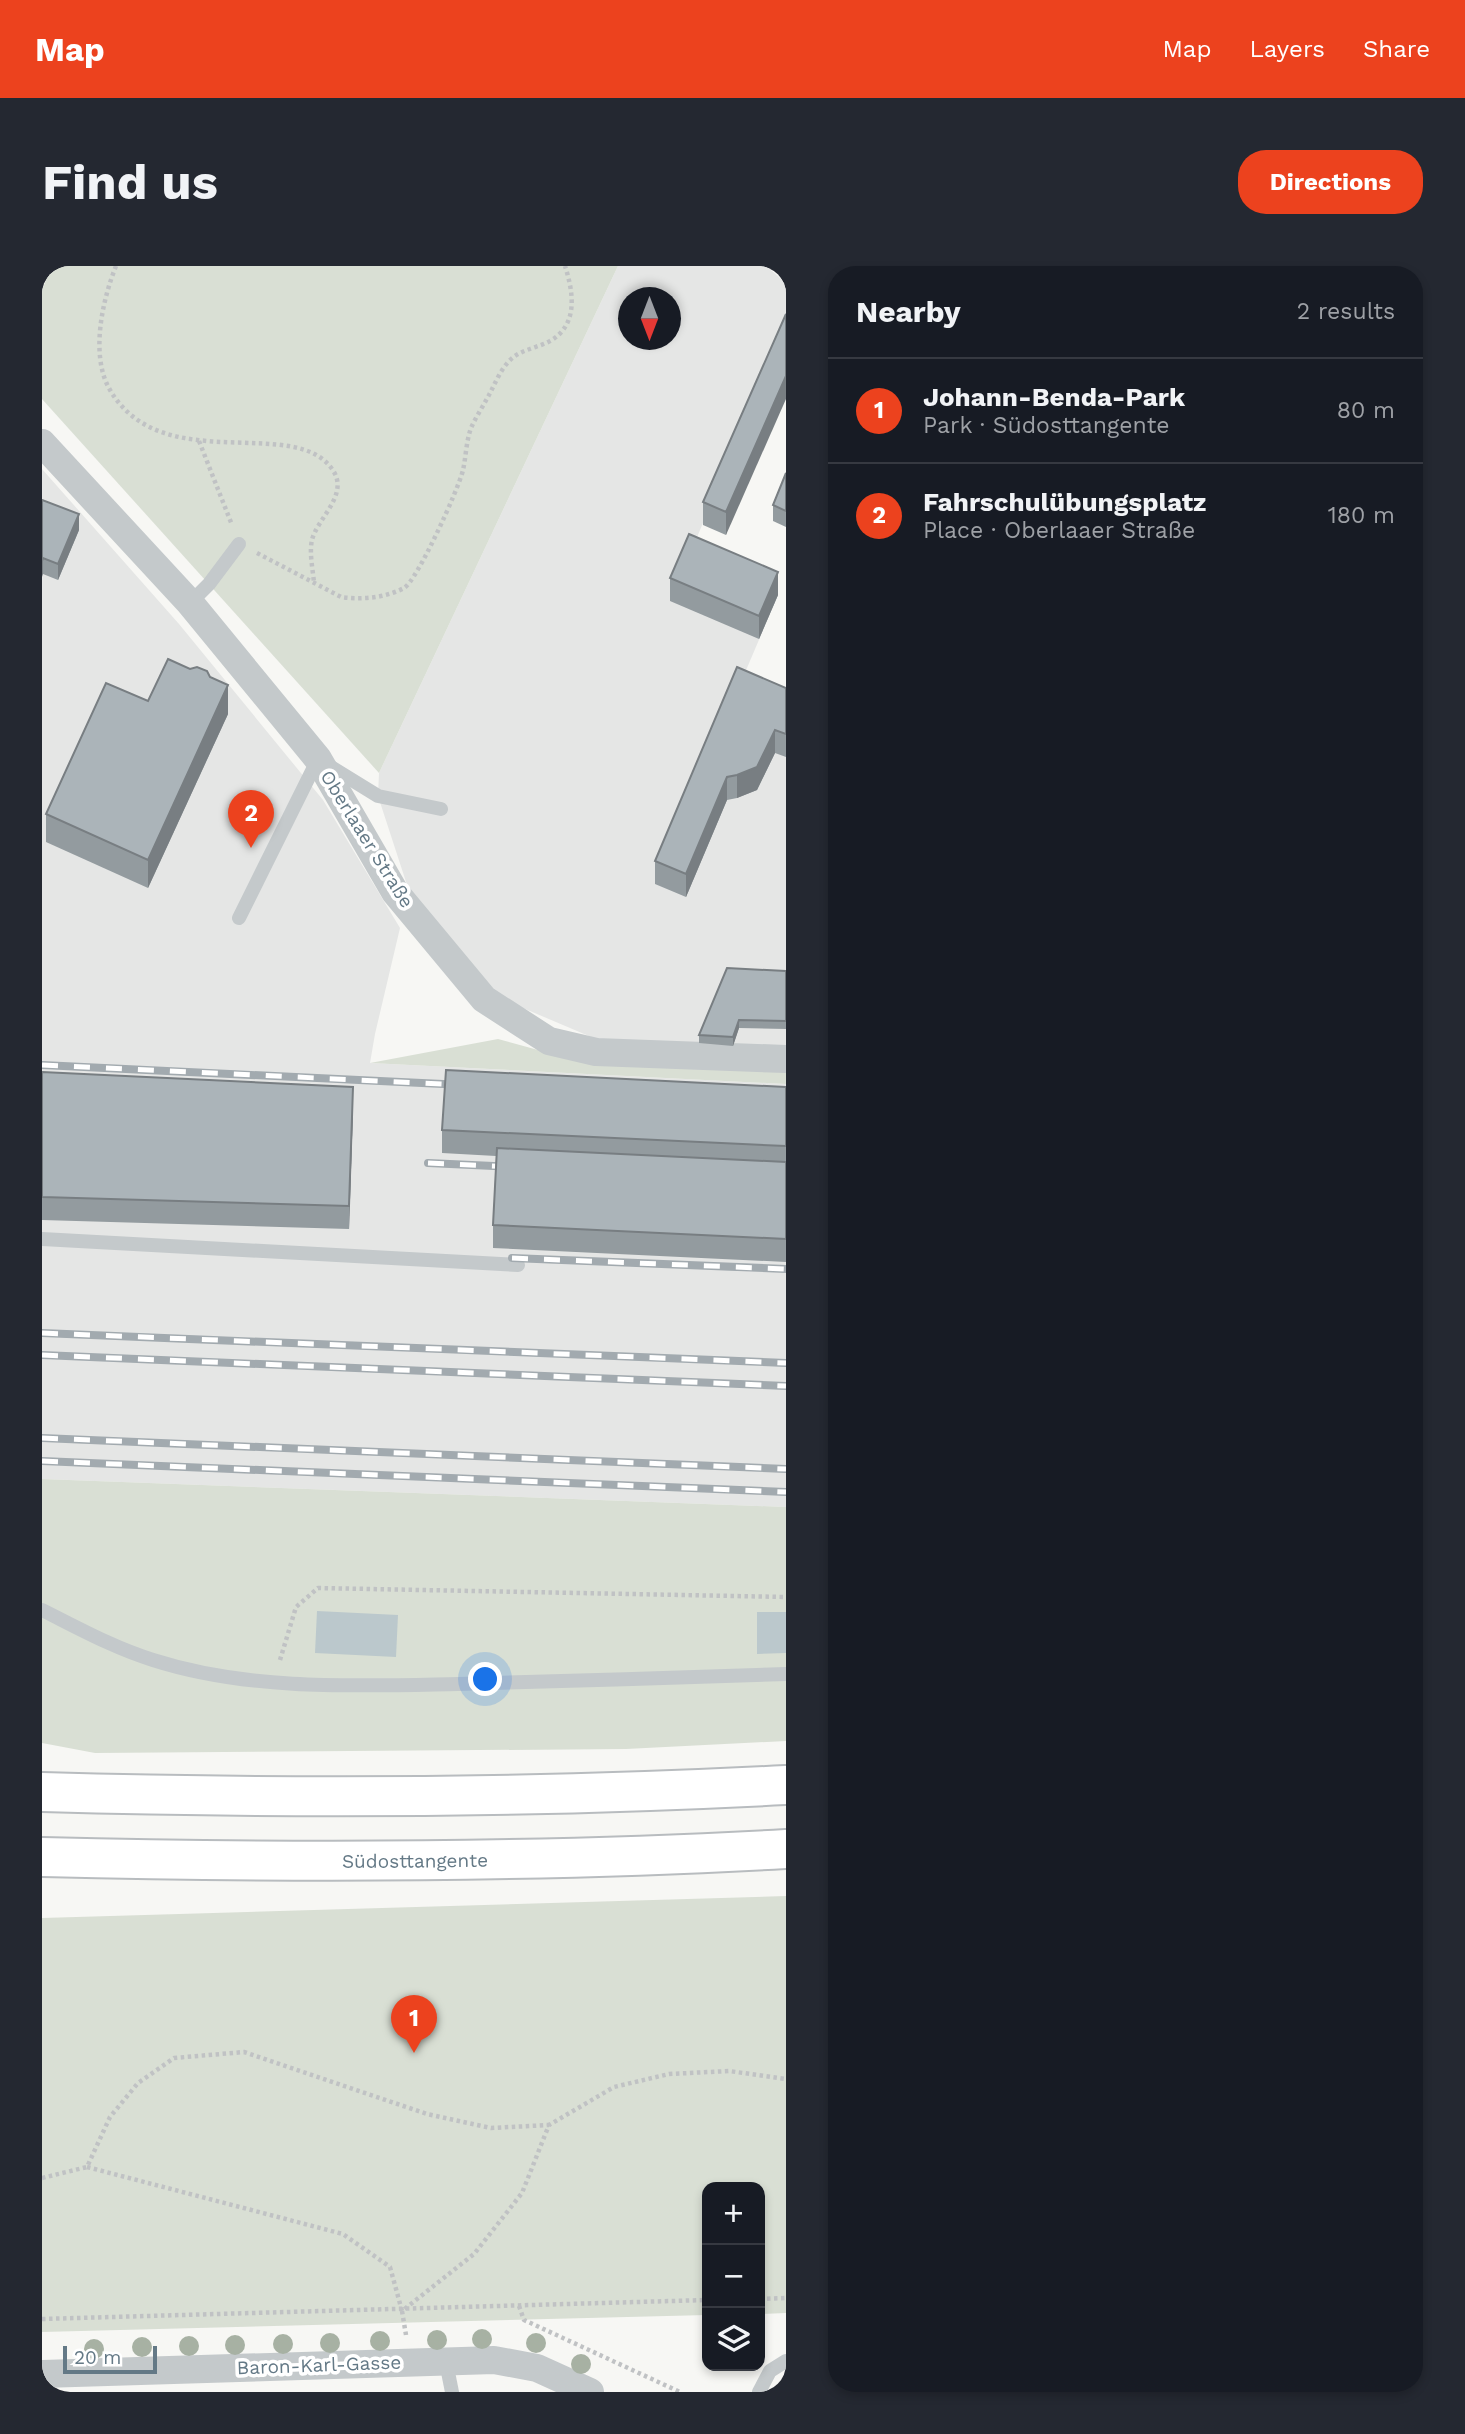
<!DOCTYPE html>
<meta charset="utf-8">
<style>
body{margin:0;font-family:"Work Sans",sans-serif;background:#242831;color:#f1f3f6}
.controls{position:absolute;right:21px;bottom:21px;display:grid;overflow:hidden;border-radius:14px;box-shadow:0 4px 10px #0003}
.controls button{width:63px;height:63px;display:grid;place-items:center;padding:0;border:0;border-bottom:2px solid #363941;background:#171b24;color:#f1f3f6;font:35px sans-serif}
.compass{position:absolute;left:576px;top:21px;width:63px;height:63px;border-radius:50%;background:#171b24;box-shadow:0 4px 10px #0003;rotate:180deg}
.scale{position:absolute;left:21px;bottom:18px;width:94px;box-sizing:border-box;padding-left:7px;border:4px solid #647986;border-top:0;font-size:19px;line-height:24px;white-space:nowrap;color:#647986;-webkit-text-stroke:5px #fff;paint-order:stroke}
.you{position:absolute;left:444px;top:1414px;width:24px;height:24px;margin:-18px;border:5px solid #fff;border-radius:50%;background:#1a73e8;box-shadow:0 0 0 10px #1a73e833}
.badge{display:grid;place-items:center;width:46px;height:46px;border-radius:50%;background:#ec421e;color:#fff;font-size:23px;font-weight:700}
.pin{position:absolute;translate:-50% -58px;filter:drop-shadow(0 2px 4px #0008)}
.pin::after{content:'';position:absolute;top:37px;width:24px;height:21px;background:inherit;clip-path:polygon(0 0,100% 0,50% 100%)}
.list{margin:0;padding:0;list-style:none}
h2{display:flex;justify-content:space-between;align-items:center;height:91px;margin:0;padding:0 28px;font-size:30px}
h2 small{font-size:23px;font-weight:400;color:#9ea1a6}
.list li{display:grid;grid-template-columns:46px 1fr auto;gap:21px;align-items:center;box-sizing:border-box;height:105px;padding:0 28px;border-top:2px solid #363941}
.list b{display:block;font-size:26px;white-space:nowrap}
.list p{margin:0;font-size:23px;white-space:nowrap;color:#9ea1a6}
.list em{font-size:23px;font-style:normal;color:#9ea1a6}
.icon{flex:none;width:38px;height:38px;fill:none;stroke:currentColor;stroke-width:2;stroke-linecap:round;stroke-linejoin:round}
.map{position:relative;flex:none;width:744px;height:2126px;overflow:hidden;border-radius:28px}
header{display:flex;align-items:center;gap:42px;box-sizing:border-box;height:98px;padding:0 35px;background:#ec421e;color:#fff}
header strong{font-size:33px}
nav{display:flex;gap:38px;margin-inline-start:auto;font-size:24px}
.intro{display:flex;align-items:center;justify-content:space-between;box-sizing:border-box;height:168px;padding:0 42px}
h1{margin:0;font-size:49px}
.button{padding:18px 32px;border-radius:28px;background:#ec421e;color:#fff;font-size:24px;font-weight:700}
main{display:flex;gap:42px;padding:0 42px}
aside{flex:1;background:#171b24;border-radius:28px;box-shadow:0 4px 10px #0003}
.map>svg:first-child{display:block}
.built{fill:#e5e6e5;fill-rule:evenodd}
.green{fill:#d9dfd4}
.water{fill:#bbc8cc}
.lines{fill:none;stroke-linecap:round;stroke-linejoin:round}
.highway-casing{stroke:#b8bcbf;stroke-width:42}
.path{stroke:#c0c2c4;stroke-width:4.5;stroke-dasharray:3.5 3.5;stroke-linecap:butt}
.lane{stroke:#c4c9cb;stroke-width:14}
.street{stroke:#c4c9cb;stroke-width:28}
.highway{stroke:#fff;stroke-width:38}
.rail-casing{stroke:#a2aaaf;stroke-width:8}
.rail{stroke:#fff;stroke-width:5;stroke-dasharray:16;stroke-linecap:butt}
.tree{fill:#a7b1a3}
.wall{fill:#939b9f}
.shaded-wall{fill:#787e82}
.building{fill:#abb4b9;stroke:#787e82;stroke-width:2}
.labels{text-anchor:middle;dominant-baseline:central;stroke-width:7;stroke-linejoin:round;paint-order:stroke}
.street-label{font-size:19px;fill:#647986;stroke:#fff}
</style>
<header>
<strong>Map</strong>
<nav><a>Map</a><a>Layers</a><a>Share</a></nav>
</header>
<div class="intro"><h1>Find us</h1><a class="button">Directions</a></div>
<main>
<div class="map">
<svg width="744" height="2126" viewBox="0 0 744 2126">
<rect width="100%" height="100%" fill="#f7f7f4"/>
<g class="built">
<path d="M 576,0 L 724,0 L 744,17 L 744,61 L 647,290 L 736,329 L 696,423 L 744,445 L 744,783 L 568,779 L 448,728 L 366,622 L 336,530 L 337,507 ZM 586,32 L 628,32 L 628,74 L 586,74 Z"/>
<path d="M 0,203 L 137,358 L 281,534 L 358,662 L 333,768 L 328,797 L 744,818 L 744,1241 L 0,1213 Z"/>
</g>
<g class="green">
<path d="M 10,0 L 576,0 L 337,507 L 0,133 L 0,24 Z"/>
<path d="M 456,773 L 536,795 L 744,803 L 744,818 L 328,797 Z"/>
<path d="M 0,1213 L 744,1241 L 744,1475 L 584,1483 L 53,1487 L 0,1477 Z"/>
<path d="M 744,1630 L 744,2047 L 718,2048 L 718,1921 L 665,1921 L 665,2049 L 0,2066 L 0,1652 Z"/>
</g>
<g class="water">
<path d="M 275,1345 L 356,1349 L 354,1391 L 273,1387 Z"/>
<path d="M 715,1346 L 744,1346 L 744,1387 L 715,1388 Z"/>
</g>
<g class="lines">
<g class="highway-casing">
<g id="highway">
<path d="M 0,1526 C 248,1533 497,1532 744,1519"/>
<path id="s1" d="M 0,1591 C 248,1597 497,1597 744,1583"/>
</g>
</g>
<g class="path">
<path d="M 74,0 C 60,35 48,90 68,124 C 121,214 256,146 292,206 C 306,230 275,253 270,274 C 267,287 271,304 272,317"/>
<path d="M 157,175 L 190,259"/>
<path d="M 215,287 L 299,331 C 319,334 343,332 362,322 C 375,315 417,222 421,204 C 424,191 424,176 429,162 C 434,151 441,140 447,129 C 454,116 460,99 473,90 C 483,83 497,81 508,75 C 536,59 532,28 523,0"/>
<path d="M 238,1394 L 254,1341 L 276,1322 L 744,1331"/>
<path d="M 45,1901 L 301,1968 L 348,2001 L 360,2045 L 432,1988 L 480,1927 L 507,1859 L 572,1821 L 627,1808 L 687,1805 L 744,1813"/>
<path d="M 0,1912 L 45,1901 L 68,1851 L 96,1817 L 132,1792 L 202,1786 L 385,1848 L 449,1862 L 507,1859"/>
<path d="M 718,2033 L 744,2032"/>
<path d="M 477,2040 L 482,2054 L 638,2126"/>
<path d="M 360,2045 L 364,2069"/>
<path d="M 0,2053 L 665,2034"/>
</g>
<g class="lane">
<path d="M 148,337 L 167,318 L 197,278"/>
<path d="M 197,652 L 276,493 L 336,530 L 399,543"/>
<path d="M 0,973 L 476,999"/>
<path d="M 0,1344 C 36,1362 72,1382 111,1394 C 208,1425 315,1420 416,1418 C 525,1415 635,1412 744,1408"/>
<path d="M 404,2096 L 410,2126"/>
<path d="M 717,2126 L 728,2105 L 744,2095"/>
</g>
<g class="street">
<path d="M 0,177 L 148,337 L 276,493 L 353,626 L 442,733 L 507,775 L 554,786 L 744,793"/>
<path d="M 0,2108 L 452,2094 L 495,2102 L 548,2126"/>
</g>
<use href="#highway" class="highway"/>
<g class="rail-casing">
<g id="rail">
<path d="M 0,799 L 422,819"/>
<path d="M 386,897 L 471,901"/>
<path d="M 470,992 L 744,1003"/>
<path d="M 0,1067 L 744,1097"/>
<path d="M 0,1089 L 744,1120"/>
<path d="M 0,1172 L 744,1203"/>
<path d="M 0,1195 L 744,1226"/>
</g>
</g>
<use href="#rail" class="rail"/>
</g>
<g class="tree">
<circle cx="440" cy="2073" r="10"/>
<circle cx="395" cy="2074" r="10"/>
<circle cx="338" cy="2075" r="10"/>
<circle cx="288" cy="2077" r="10"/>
<circle cx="494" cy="2077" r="10"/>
<circle cx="241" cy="2078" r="10"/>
<circle cx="193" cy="2079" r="10"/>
<circle cx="147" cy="2080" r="10"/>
<circle cx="100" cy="2081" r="10"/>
<circle cx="52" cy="2083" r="10"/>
<circle cx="539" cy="2098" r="10"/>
</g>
<g class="wall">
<path d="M 744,48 L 684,269 L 661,259 L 661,236 Z"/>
<path d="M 744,207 L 744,261 L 731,255 L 731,239 Z"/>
<path d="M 0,234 L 37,264 L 16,314 L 1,308 Z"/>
<path d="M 628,312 L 736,329 L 717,373 L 628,335 Z"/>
<path d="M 744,422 L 744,491 L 733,487 L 715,524 L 695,532 L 685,534 L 644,631 L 613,618 L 613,595 Z"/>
<path d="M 106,435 L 186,448 L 106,622 L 4,576 L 4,548 Z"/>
<path d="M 744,705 L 744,763 L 697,762 L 691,780 L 657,777 L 657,769 Z"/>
<path d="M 0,806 L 311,844 L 307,963 L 0,954 Z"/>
<path d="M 744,821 L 744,996 L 451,982 L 451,959 L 454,890 L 400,887 L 400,864 Z"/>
</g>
<g class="shaded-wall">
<path d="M 744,110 L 744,133 L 684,269 L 684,246 Z"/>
<path d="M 37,248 L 37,264 L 16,314 L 16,298 Z"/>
<path d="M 1,292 L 1,308 L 0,311 L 0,295 Z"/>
<path d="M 736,306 L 736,329 L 717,373 L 717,350 Z"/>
<path d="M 186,419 L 186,448 L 106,622 L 106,594 Z"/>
<path d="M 733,464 L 733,487 L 715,524 L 695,532 L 695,509 Z"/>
<path d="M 685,511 L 685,534 L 644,631 L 644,608 Z"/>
<path d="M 697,754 L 697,762 L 691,780 L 691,771 Z"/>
<path d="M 311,821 L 311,844 L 307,963 L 307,940 Z"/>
</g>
<g class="building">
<path d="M 744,48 L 744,110 L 684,246 L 661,236 Z"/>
<path d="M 744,207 L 744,245 L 731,239 Z"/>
<path d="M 0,234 L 37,248 L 16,298 L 1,292 L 0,295 Z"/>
<path d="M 647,268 L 736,306 L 717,350 L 628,312 Z"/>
<path d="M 126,393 L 148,403 L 155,401 L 165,405 L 168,411 L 186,419 L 106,594 L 4,548 L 64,417 L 106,435 Z"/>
<path d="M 695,401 L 744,422 L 744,468 L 733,464 L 715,501 L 695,509 L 685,511 L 644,608 L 613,595 Z"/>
<path d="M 685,702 L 744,705 L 744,755 L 697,754 L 691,771 L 657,769 Z"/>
<path d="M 404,804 L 744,821 L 744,880 L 400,864 Z"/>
<path d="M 0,806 L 311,821 L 307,940 L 0,931 Z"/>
<path d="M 455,882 L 744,896 L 744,973 L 451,959 Z"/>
</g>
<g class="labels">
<g class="street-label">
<text transform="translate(325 573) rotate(58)">Oberlaaer Straße</text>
<text stroke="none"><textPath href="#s1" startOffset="373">Südosttangente</textPath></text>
<text transform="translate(277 2099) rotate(-2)">Baron-Karl-Gasse</text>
</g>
</g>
</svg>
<div class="controls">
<button>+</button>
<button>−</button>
<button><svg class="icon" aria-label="layers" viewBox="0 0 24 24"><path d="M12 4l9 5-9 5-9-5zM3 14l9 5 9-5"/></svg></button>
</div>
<svg class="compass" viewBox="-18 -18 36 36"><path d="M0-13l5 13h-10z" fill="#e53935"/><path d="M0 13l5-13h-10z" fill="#9ea1a6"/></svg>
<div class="scale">20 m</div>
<div class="you"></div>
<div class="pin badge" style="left:372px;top:1787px">1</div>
<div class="pin badge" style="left:209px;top:582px">2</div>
</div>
<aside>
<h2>Nearby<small>2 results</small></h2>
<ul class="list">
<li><span class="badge">1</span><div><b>Johann-Benda-Park</b><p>Park · Südosttangente</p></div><em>80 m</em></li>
<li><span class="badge">2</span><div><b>Fahrschulübungsplatz</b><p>Place · Oberlaaer Straße</p></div><em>180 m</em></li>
</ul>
</aside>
</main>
